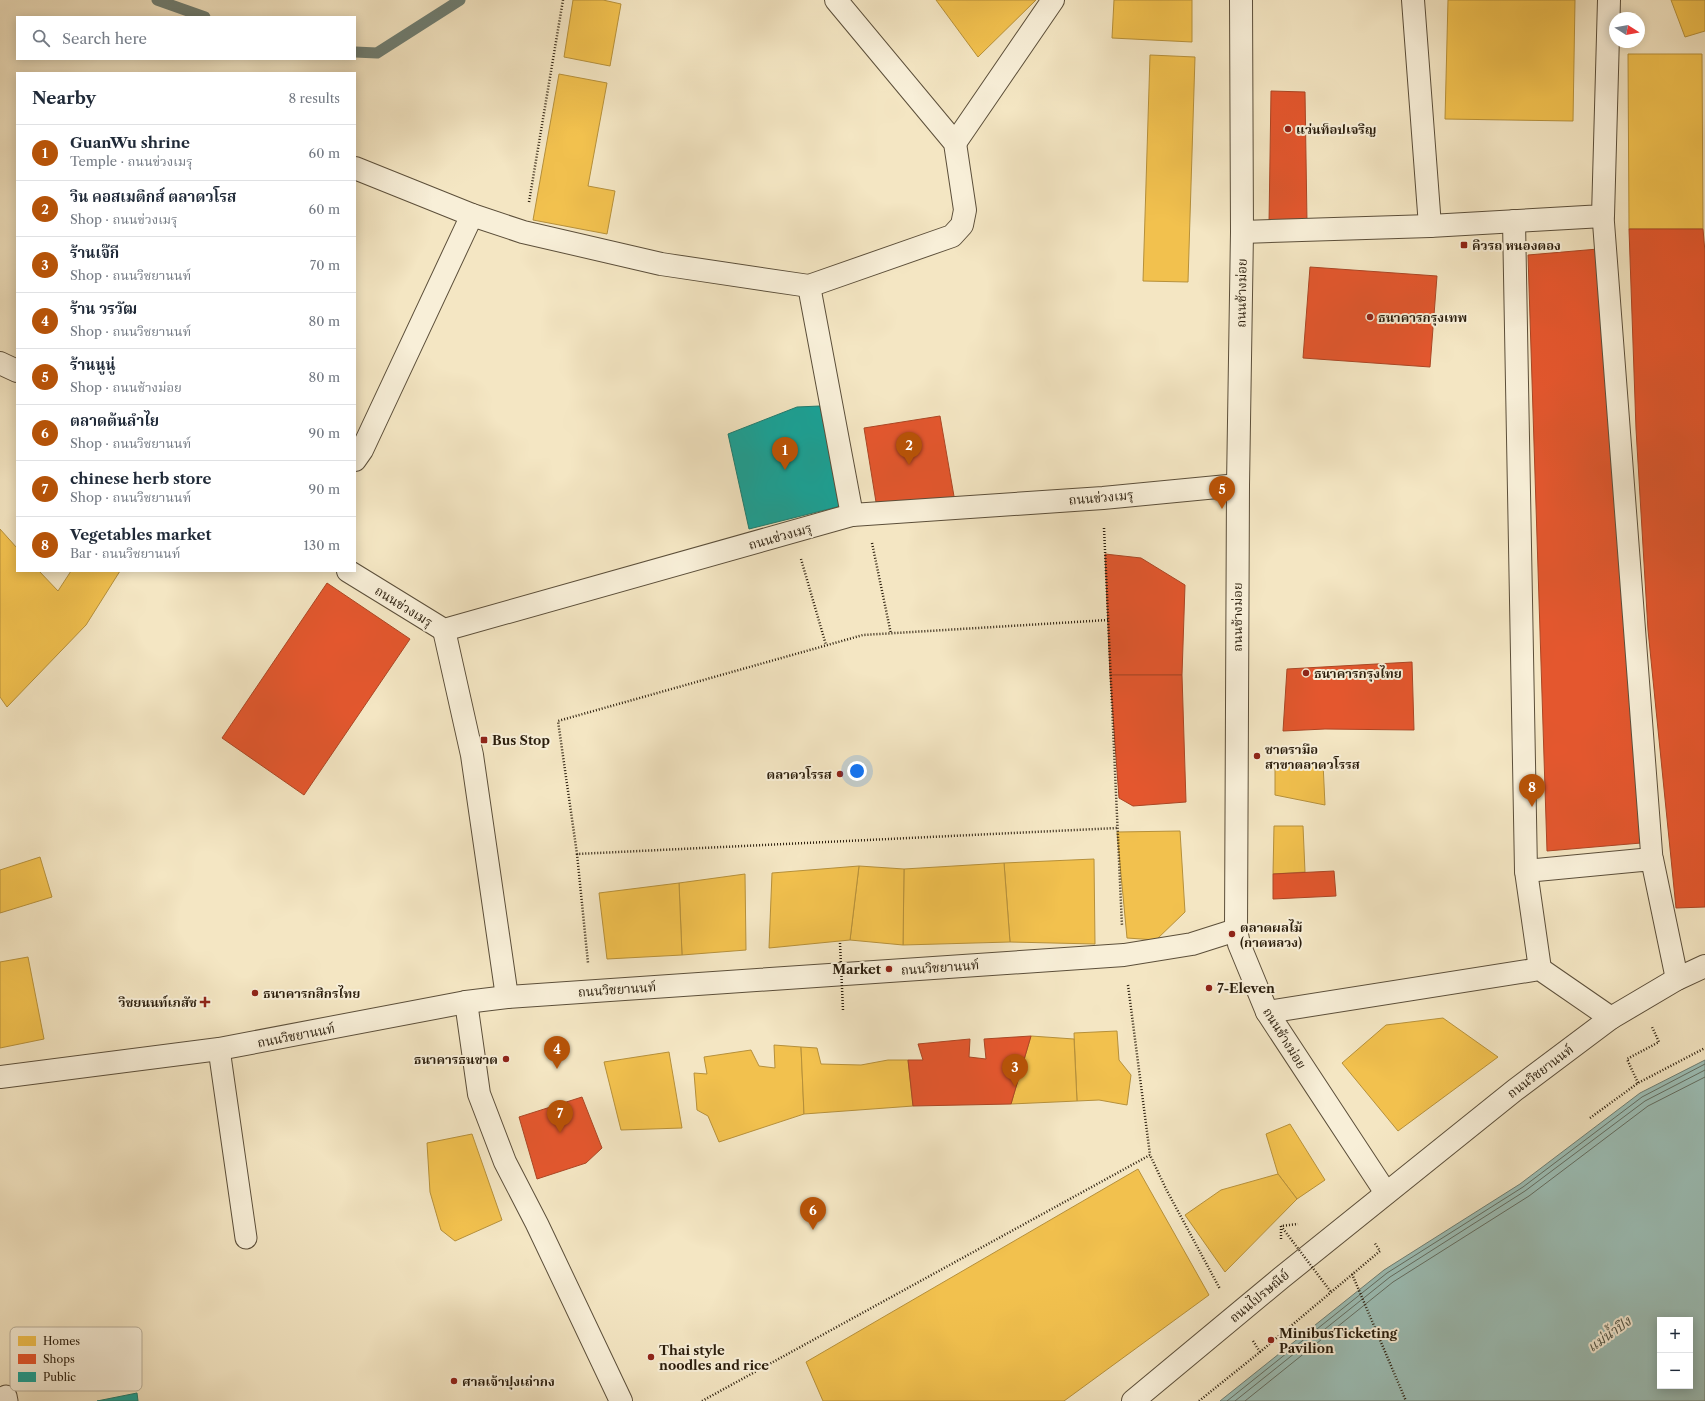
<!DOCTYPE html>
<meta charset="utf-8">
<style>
body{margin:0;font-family:"Libre Caslon Text","Noto Serif Thai",serif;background:#f2f2f3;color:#1f2937}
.controls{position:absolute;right:12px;bottom:12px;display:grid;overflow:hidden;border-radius:0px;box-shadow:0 2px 10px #0003}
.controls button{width:36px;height:36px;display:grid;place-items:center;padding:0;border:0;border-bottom:1px solid #e0e1e3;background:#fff;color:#1f2937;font:20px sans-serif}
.compass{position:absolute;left:1609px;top:12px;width:36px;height:36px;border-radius:50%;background:#fff;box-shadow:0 2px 10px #0003;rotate:101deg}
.you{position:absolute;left:857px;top:771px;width:14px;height:14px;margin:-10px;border:3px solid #fff;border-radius:50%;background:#1a73e8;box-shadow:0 0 0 6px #1a73e833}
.badge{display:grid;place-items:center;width:26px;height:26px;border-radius:50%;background:#b45309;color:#fff;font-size:13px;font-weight:700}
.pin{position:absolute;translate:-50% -33px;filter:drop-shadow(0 1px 2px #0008)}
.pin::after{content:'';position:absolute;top:21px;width:14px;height:12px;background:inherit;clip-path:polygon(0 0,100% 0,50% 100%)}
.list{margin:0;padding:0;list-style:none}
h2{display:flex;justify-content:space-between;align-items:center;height:52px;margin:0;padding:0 16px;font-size:17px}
h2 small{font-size:13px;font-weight:400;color:#747a83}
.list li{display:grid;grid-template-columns:26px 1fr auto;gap:12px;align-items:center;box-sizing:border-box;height:56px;padding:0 16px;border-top:1px solid #e0e1e3}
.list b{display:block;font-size:15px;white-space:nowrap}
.list p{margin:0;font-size:13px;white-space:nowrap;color:#747a83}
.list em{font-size:13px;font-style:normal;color:#747a83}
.icon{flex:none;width:22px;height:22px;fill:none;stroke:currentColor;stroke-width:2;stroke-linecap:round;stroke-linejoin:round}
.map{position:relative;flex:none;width:1705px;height:1401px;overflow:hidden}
.search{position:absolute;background:#fff;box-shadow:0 2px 10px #0003;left:16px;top:16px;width:340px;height:44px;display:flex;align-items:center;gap:10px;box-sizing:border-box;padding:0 14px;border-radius:0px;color:#747a83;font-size:15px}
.panel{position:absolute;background:#fff;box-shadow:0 2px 10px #0003;left:16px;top:72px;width:340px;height:500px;border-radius:0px}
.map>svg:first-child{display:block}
.water{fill:#9cbfb7;stroke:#6e7e73;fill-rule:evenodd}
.homes{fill:#f2c14e;stroke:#b6903a}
.shops{fill:#e4572e;stroke:#ac4624}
.public{fill:#17a398;stroke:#1d7b6e}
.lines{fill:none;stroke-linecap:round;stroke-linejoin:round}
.shore{stroke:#636e62;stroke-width:1}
.stream{stroke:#6e7e73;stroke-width:11}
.service-casing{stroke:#5c4f3a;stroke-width:23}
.minor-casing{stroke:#5c4f3a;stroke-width:24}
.tertiary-casing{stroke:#5c4f3a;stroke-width:24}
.path{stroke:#2a1d0c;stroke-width:2.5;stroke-dasharray:1 2;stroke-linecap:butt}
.service{stroke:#f8efd8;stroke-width:21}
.minor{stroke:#f8efd8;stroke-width:22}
.tertiary{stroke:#f8efd8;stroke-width:22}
.path-bridge{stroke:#2a1d0c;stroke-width:2.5;stroke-dasharray:1 2;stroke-linecap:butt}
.poi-dot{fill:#8f2418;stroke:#f8efd8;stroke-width:1.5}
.labels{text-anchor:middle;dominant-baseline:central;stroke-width:4;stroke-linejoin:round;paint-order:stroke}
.poi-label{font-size:13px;font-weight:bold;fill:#2a1d0c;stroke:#f8efd8;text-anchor:start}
.street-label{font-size:13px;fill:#2a1d0c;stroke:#f8efd8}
.water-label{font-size:14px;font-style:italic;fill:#525648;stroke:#f8efd8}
.key{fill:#f8efd8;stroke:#bab09b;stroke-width:1}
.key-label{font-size:11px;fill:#2a1d0c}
</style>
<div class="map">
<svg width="1705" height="1401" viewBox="0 0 1705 1401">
<rect width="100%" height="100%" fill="#f4e6c3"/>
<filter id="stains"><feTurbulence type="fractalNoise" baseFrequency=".005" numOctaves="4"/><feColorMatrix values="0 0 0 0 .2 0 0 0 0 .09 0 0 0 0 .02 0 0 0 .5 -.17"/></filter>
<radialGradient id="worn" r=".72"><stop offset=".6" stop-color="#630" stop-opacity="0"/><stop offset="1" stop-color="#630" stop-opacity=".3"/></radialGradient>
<path class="water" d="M 1705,1060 L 1705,1401 L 1220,1401 L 1384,1270 L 1520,1184 L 1640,1093 ZM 1660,1320 L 1690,1320 L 1690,1386 L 1660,1386 Z"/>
<g class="homes">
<path d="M 573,0 L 603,0 L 621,4 L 610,66 L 564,57 Z"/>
<path d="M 936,0 L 1036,0 L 978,57 Z"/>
<path d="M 1114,0 L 1192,0 L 1192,42 L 1112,38 Z"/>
<path d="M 1448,0 L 1575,0 L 1573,121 L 1445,119 Z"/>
<path d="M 1671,0 L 1705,0 L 1705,31 L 1685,37 Z"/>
<path d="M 1628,54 L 1702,54 L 1703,229 L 1629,229 Z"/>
<path d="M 1150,55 L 1195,57 L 1188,282 L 1143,281 Z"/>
<path d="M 559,74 L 607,83 L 588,186 L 615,191 L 607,234 L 533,220 Z"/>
<path d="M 0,529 L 17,548 L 17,571 L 39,571 L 58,591 L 71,571 L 120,571 L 86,625 L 7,707 L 0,697 Z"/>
<path d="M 1323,763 L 1325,805 L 1275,795 L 1275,768 Z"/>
<path d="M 1274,826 L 1303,826 L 1305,872 L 1273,874 Z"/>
<path d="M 1180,831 L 1185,912 L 1156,940 L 1127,938 L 1117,832 Z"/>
<path d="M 40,857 L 52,897 L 0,913 L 0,870 Z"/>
<path d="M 1094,859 L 1095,944 L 1010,942 L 1004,863 Z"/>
<path d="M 1004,863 L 1010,942 L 903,945 L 904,869 Z"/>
<path d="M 859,866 L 904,869 L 903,945 L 850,940 Z"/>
<path d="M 859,866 L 850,940 L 769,948 L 772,873 Z"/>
<path d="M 745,874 L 746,950 L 682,955 L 679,883 Z"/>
<path d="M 679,883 L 682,955 L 607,959 L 599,893 Z"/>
<path d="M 28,957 L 44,1039 L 0,1048 L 0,962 Z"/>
<path d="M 1443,1018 L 1498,1057 L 1398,1131 L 1342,1063 L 1386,1025 Z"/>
<path d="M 1117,1031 L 1119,1060 L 1131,1075 L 1127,1105 L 1099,1100 L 1077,1101 L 1074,1033 Z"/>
<path d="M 1031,1036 L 1074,1039 L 1077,1101 L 1011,1104 Z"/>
<path d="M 774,1045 L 801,1047 L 804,1114 L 719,1142 L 708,1116 L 697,1110 L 694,1073 L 707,1074 L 704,1057 L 751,1050 L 759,1066 L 775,1068 Z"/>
<path d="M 801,1047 L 817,1048 L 821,1064 L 861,1065 L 888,1060 L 908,1060 L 913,1106 L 804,1114 Z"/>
<path d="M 669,1052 L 682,1128 L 621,1130 L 604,1062 Z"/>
<path d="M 1290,1124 L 1325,1180 L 1297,1199 L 1278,1174 L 1266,1134 Z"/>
<path d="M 472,1134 L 502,1220 L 455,1241 L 441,1230 L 430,1192 L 427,1143 Z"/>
<path d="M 1138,1169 L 1209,1295 L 1064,1401 L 823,1401 L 806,1362 Z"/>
<path d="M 1278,1174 L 1297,1199 L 1225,1272 L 1185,1215 L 1221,1190 Z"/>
</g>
<g class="shops">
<path d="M 1271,91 L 1305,92 L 1307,222 L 1269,223 Z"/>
<path d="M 1629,229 L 1703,229 L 1705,252 L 1705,907 L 1676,908 L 1648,630 L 1636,429 Z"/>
<path d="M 1598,249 L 1641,843 L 1547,851 L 1528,255 Z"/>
<path d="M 1310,267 L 1437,276 L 1430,367 L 1303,358 Z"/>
<path d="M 940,416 L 955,502 L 876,502 L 864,428 Z"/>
<path d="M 1105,554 L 1141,558 L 1185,585 L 1182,675 L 1110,675 Z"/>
<path d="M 327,583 L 410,639 L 304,795 L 222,738 Z"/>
<path d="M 1412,662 L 1414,730 L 1325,729 L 1283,731 L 1287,669 Z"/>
<path d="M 1110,675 L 1182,675 L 1186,802 L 1133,806 L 1119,798 Z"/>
<path d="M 1334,871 L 1336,896 L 1273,899 L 1273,874 Z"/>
<path d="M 1031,1036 L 1011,1104 L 913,1106 L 908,1060 L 923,1060 L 918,1044 L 970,1039 L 969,1057 L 986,1059 L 984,1039 Z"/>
<path d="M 582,1097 L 602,1148 L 586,1163 L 537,1179 L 519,1117 Z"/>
</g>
<g class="public">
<path d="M 820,406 L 841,506 L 749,529 L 728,434 L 797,407 Z"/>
<path d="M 137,1393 L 138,1401 L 97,1401 Z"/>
</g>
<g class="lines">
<g class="shore">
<path d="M 1227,1401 L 1387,1273 L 1523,1187 L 1642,1097 L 1705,1064"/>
<path d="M 1235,1401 L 1390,1277 L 1525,1191 L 1645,1101 L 1705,1070"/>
<path d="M 1245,1401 L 1393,1282 L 1529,1196 L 1648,1106 L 1705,1077"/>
</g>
<g class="stream">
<path d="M 157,0 L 205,17"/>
<path d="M 355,52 L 377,53 L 460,0"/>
</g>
<g class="service-casing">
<g id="service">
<path d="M 1603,216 L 1652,859"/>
<path d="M 219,1049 L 246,1238"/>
<path d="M 6,1396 L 7,1401"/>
</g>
</g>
<g class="minor-casing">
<g id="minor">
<path d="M 1413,0 L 1430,226"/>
<path d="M 955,143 L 1053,0"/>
<path d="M 355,168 L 472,215 L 523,232 L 661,264 L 809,286 L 952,236 L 962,225 L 965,210 L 955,143 L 836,0"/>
<path d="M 1514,221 L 1526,871 L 1540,969"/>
<path d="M 1242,232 L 1430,226 L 1603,216 L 1609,0"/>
<path d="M 809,286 L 852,515"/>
<path d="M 0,363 L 17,371"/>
<path d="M 355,460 L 362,450 L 472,215"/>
<path d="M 348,571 L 444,630 L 852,515 L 1103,498 L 1238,485"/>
<path d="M 444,630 L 472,755 L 507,997"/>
<path d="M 1526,871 L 1652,859 L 1677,979"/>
<path d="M 466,1002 L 479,1094 L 505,1162 L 537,1224 L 621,1401"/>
<path d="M 1267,1012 L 1540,969 L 1611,1018"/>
<path d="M 0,1077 L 219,1049 L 466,1002 L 507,997 L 1124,955 L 1192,944 L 1236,930"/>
</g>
</g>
<g class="tertiary-casing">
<g id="tertiary">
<path d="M 1241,0 L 1242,232 L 1238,485 L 1236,930 L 1239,944 L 1267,1012 L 1386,1193"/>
<path d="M 1133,1401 L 1281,1278 L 1515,1090 L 1611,1018 L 1677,979 L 1705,966"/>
</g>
</g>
<g class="path">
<path d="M 529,202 L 563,0"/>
<path d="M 1104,528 L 1122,926"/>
<path d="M 872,543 L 891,634"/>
<path d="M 801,559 L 826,645"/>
<path d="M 1108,620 L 863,635 L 558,721 L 577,854 L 1117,828"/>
<path d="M 577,854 L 588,963"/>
<path d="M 1128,985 L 1150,1155"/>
<path d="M 1638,1083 L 1627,1059 L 1659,1042 L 1652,1027"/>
<path d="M 1590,1118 L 1638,1083 L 1705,1048"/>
<path d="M 1281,1239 L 1281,1226 L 1298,1224"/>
<path d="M 1352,1274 L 1406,1401"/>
<path d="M 1253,1341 L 1260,1352"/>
<path d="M 702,1401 L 1150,1155 L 1166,1189 L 1220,1289"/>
<path d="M 1199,1401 L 1260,1352 L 1380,1251 L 1374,1242"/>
</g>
<use href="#service" class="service"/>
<use href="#minor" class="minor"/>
<use href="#tertiary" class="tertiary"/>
<g class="path-bridge">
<path d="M 840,943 L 843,1010"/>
<path d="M 1281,1226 L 1331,1292"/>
</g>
</g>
<g class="poi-dot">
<circle cx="1288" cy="129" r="4"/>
<rect x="1460" y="241" width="8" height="8" rx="2"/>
<circle cx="1370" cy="317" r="4"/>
<circle cx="1306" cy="673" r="4"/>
<rect x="480" y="736" width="8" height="8" rx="2"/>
<circle cx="1257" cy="756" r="4"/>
<circle cx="840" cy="774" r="4"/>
<circle cx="1232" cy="934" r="4"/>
<circle cx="889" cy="969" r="4"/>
<circle cx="1209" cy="988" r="4"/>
<circle cx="255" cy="993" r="4"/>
<path d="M203 996h4v4h4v4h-4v4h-4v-4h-4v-4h4z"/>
<circle cx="506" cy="1059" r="4"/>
<circle cx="1271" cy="1340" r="4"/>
<circle cx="651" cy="1357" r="4"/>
<circle cx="454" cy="1381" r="4"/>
</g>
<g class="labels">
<g class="poi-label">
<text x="1296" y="129">แว่นท็อปเจริญ</text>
<text x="1472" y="245">คิวรถ หนองตอง</text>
<text x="1378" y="317">ธนาคารกรุงเทพ</text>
<text x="1314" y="673">ธนาคารกรุงไทย</text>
<text x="492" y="740">Bus Stop</text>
<text x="1265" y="749">ชาตรามือ<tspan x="1265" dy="15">สาขาตลาดวโรรส</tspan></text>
<text x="832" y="774" text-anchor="end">ตลาดวโรรส</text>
<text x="1240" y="927">ตลาดผลไม้<tspan x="1240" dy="15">(กาดหลวง)</tspan></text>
<text x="881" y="969" text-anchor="end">Market</text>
<text x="1217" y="988">7-Eleven</text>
<text x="263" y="993">ธนาคารกสิกรไทย</text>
<text x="197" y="1002" text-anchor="end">วิชยนนท์เภสัช</text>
<text x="498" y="1059" text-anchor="end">ธนาคารธนชาต</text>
<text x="1279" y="1333">MinibusTicketing<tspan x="1279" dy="15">Pavilion</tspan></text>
<text x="659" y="1350">Thai style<tspan x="659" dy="15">noodles and rice</tspan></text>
<text x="462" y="1381">ศาลเจ้าปุงเถ่ากง</text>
</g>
<g class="street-label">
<text transform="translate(1241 293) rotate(-89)">ถนนช้างม่อย</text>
<text transform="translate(1101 497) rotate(-5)">ถนนข่วงเมรุ</text>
<text transform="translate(780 536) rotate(-16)">ถนนข่วงเมรุ</text>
<text transform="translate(404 606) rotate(32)">ถนนข่วงเมรุ</text>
<text transform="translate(1237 617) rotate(-90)">ถนนช้างม่อย</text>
<text transform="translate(940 967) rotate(-4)">ถนนวิชยานนท์</text>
<text transform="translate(617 989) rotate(-4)">ถนนวิชยานนท์</text>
<text transform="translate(296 1035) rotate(-11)">ถนนวิชยานนท์</text>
<text transform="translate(1285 1038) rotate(58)">ถนนช้างม่อย</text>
<text transform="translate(1540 1071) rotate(-37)">ถนนวิชยานนท์</text>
<text transform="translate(1259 1296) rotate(-40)">ถนนไปรษณีย์</text>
</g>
<g class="water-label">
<text transform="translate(1609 1334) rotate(-36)">แม่น้ำปิง</text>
</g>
</g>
<rect x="10" y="1327" width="132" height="64" rx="6" class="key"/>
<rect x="18" y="1336" width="18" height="10" fill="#f2c14e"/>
<rect x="18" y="1354" width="18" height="10" fill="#e4572e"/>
<rect x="18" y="1372" width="18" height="10" fill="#17a398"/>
<g class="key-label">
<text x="43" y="1345">Homes</text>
<text x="43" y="1363">Shops</text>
<text x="43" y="1381">Public</text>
</g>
<rect width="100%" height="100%" filter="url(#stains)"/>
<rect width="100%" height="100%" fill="url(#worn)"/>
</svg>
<div class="controls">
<button>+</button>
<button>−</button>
</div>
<svg class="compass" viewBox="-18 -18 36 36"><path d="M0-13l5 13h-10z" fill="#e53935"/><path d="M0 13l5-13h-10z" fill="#747a83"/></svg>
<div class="you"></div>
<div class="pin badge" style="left:785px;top:470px">1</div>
<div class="pin badge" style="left:909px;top:465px">2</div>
<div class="pin badge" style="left:1015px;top:1087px">3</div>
<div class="pin badge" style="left:557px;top:1069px">4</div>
<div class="pin badge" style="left:1222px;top:509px">5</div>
<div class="pin badge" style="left:813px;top:1230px">6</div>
<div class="pin badge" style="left:560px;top:1133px">7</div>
<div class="pin badge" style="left:1532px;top:807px">8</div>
<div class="search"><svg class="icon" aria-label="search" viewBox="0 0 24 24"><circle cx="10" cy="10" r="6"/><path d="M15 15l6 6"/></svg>Search here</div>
<section class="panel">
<h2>Nearby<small>8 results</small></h2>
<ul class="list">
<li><span class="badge">1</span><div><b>GuanWu shrine</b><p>Temple · ถนนข่วงเมรุ</p></div><em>60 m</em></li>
<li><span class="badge">2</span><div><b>วิน คอสเมติกส์ ตลาดวโรส</b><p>Shop · ถนนข่วงเมรุ</p></div><em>60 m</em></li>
<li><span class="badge">3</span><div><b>ร้านเจ๊กี</b><p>Shop · ถนนวิชยานนท์</p></div><em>70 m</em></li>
<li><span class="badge">4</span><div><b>ร้าน วรวัฒ</b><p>Shop · ถนนวิชยานนท์</p></div><em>80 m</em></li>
<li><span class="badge">5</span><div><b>ร้านนูนู่</b><p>Shop · ถนนช้างม่อย</p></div><em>80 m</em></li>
<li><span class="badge">6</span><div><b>ตลาดต้นลำไย</b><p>Shop · ถนนวิชยานนท์</p></div><em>90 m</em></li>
<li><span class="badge">7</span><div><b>chinese herb store</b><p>Shop · ถนนวิชยานนท์</p></div><em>90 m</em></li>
<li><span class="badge">8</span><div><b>Vegetables market</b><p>Bar · ถนนวิชยานนท์</p></div><em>130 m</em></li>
</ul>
</section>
</div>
